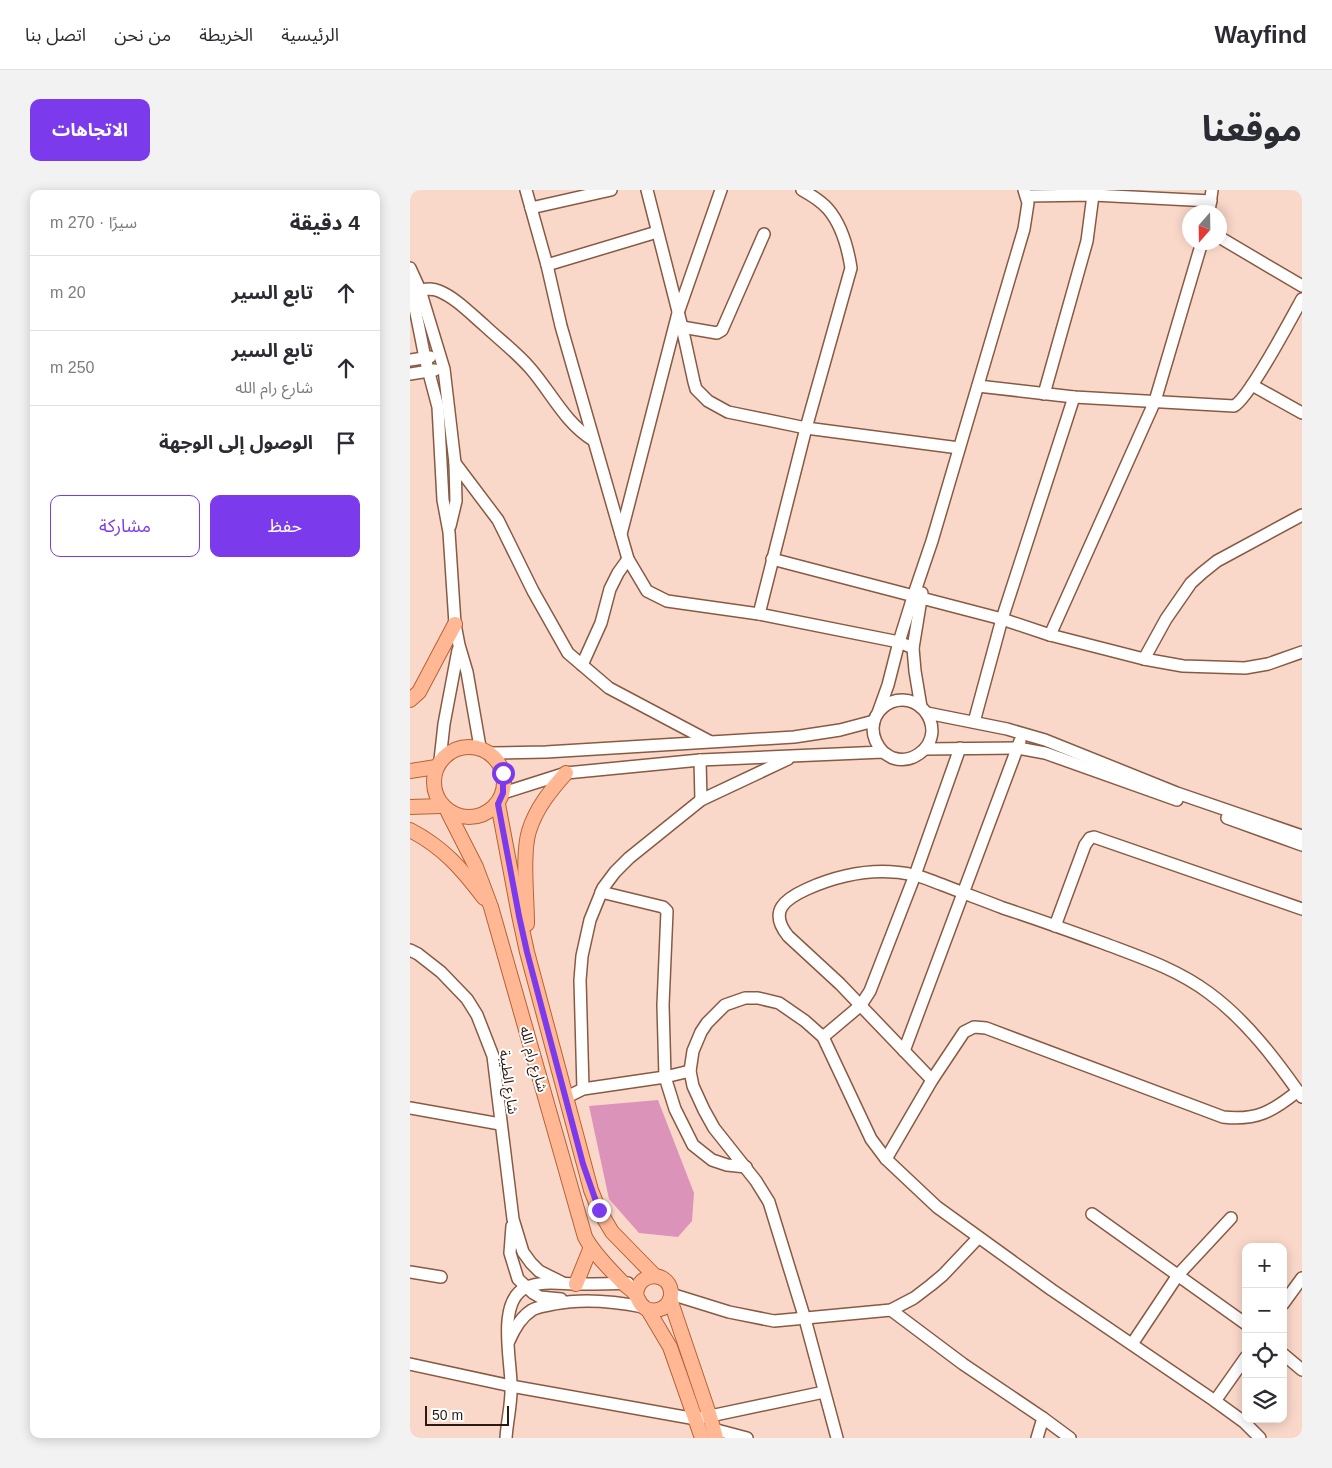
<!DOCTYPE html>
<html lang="ar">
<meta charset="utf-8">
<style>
body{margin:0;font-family:Helvetica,"Noto Sans Arabic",sans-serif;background:#f2f2f3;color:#2b2b33;direction:rtl}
.controls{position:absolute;right:15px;bottom:15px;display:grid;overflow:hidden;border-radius:10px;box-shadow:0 2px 12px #0003}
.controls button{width:45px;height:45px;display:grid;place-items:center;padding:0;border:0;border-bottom:1px solid #e1e1e2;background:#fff;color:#2b2b33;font:25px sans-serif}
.compass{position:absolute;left:772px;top:15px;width:45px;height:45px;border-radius:50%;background:#fff;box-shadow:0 2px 12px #0003;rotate:200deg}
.scale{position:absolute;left:15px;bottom:12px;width:84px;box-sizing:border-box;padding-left:5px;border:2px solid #2d1910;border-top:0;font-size:14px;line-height:18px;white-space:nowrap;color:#2d1910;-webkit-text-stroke:4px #fff;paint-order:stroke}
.stop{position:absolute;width:15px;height:15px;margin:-11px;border:4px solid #7c3aed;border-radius:50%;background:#fff}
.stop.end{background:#7c3aed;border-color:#fff;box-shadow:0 1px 5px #0008}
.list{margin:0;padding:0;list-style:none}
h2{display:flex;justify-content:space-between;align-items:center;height:65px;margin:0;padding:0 20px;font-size:21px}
h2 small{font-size:16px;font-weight:400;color:#7c7c81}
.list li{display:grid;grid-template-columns:32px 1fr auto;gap:15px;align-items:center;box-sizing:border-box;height:75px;padding:0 20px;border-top:1px solid #e1e1e2}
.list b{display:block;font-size:19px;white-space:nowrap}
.list p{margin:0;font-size:16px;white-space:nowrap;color:#7c7c81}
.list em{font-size:16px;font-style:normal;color:#7c7c81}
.actions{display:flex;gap:10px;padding:15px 20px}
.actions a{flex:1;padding:11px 0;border:1px solid #7c3aed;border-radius:10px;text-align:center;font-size:18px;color:#7c3aed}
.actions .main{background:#7c3aed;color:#fff}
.icon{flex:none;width:28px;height:28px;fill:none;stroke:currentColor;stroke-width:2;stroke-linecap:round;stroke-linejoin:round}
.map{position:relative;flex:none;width:892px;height:1248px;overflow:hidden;direction:ltr;border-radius:10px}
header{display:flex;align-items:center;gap:30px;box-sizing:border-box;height:70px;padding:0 25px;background:#fff;border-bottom:1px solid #e1e1e2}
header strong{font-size:24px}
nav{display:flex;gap:28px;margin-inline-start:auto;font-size:18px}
.intro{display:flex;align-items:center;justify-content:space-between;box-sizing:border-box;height:120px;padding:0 30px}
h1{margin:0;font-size:35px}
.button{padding:12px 22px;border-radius:10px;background:#7c3aed;color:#fff;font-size:18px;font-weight:700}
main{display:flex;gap:30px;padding:0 30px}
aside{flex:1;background:#fff;border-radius:10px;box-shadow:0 2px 12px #0003}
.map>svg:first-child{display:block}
.green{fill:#dc93ba}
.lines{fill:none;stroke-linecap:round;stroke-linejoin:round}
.minor-casing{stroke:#895a43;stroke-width:14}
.major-casing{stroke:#b66236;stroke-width:16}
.minor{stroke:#fff;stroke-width:11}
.major{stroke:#ffb893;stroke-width:14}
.route{stroke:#7c3aed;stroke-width:6}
.labels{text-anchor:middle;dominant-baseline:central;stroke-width:4;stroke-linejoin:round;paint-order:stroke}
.street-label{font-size:14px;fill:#2d1910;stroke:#fff}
</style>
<header>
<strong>Wayfind</strong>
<nav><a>الرئيسية</a><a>الخريطة</a><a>من نحن</a><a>اتصل بنا</a></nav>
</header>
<div class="intro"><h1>موقعنا</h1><a class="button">الاتجاهات</a></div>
<main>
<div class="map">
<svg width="892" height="1248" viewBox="0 0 892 1248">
<rect width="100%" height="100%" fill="#fad8c9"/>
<path class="green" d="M 248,910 L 284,1003 L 282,1031 L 268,1047 L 229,1043 L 199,1009 L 179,916 Z"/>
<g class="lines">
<g class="minor-casing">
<g id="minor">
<path d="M 116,0 L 137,75 L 151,136 L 218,369 L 237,401 L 257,411 L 349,424 L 489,452 L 503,458"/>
<path d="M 237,0 L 272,137 L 284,192 L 286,199 L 298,211 L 318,222 L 396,238 L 549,258"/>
<path d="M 617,6 L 683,5 L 801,11"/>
<path d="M 121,18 L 201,0"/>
<path d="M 799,22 L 802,0"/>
<path d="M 809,47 L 892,96"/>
<path d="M 137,75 L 247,42"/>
<path d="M 0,78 L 10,100 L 34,179 L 45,273 L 46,311 L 40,336"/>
<path d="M 0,93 L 15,168 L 28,217 L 33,310 L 39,342 L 45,434 L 49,455 L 57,482 L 70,557"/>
<path d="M 10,100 C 17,99 22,98 29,101 C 46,108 61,124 75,136 C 90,150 106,162 120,178 C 141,202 155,233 183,250"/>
<path d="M 272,137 L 307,143 L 312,140 L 354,44"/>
<path d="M 0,170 L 20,167"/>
<path d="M 0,184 L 25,180"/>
<path d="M 842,195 L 892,223"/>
<path d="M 568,196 L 664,207 L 824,216 C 839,208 881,129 892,109"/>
<path d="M 634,204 L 677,51 L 683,5"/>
<path d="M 45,273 L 88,330 L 123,401 L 158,463 L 199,498 L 299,551"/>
<path d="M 211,344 L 268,123 L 311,0"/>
<path d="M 362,369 L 592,429 L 640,445 L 734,469 L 773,476 L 835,478 L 858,474 L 892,462"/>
<path d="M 349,424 L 396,238 L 441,78 C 438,59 431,34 418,19 C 411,11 401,5 392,0"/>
<path d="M 640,445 L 745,211 L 792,52"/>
<path d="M 734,469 L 756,429 L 781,393 L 792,383 L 807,371 L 892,325"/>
<path d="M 172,475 L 191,433 L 200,399 L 208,383 L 218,369"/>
<path d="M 511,517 L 505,481 L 503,458 L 512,403"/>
<path d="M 469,520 L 478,495 L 489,452 L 503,407 L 522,351 L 614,39 L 618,13 L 614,0"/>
<path d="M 517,523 L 597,539 L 635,550 L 767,603 L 892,646"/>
<path d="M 564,532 L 592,429 L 664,207"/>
<path d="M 515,559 L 608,558 L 635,563 L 767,610"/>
<path d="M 80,563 L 136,562 L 384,547 L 430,540 L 464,531"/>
<path d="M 30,570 L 34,534 L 48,460"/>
<path d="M 290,570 L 291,610"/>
<path d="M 93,603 L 156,583 L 290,570 L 473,562 C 476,564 480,567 483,568 C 501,574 521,560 522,541 C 522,534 519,526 514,520 C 488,492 443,528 473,562"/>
<path d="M 817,628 L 892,655"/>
<path d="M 191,702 L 253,717 L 257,721 L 253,815 L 255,887 L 265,919 L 283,955 L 302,970 L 317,975 L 336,977"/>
<path d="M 645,736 L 675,655 L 680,648 L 684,647 L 892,719"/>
<path d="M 0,760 L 8,764 L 31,782 L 57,809 L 67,825 L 83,866 L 103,1029 L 113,1062 L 121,1073 L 129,1081 L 151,1092"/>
<path d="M 413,847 L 451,815 L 460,801 L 505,685 L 550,558"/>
<path d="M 494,861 L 610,551"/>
<path d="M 522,890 L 430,794 L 378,746 C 358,721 375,709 397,699 C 431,684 468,677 504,685 C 514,687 524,692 533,695 C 553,703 573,710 593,718 C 627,729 660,741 693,753 C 730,767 767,779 799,803 C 836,830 866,870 892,907"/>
<path d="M 173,899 L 170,790 L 172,766 L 180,730 L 193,698 L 205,682 L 219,668 L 291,610 L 378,569"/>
<path d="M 157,907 L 173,899 L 255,887 L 280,881"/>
<path d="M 0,918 L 90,934"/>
<path d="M 476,969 L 522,890 L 554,842 L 564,837 L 576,838 L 813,927 C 847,931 863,921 888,901"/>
<path d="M 682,1024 L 836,1134"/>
<path d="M 102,1036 L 100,1063 L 108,1089 L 123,1103 L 130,1107 L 151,1109"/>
<path d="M 0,1082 L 31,1087"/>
<path d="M 261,1104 L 319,1122 L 364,1131 L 481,1120 L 504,1108 L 521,1095 L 533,1085 L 568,1048"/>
<path d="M 873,1114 L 892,1088"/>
<path d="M 481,1120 L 553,1174 L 633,1228 L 627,1248"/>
<path d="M 99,1151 C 104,1139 111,1127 122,1120 C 129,1116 137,1116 144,1114 C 174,1108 203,1111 233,1117"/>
<path d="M 722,1154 L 768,1085 L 821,1028"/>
<path d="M 873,1164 L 892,1180"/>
<path d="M 0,1174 L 101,1196 L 286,1229 L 414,1202"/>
<path d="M 805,1211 L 836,1167"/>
<path d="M 633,1228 L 660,1248"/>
<path d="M 303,1239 L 337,1248"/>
<path d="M 96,1248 C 97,1231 102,1212 101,1195 C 101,1170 87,1112 115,1098 C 132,1090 151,1094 168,1094 C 185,1094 201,1094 218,1093"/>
<path d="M 427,1248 L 395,1129 L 359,1012 L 346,991 L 304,938 L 294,920 L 283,896 L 280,881 L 283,861 L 291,842 L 297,833 L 315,815 L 335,808 L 348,808 L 369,813 L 395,831 L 413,847 L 461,949 L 476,969 L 527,1017 L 642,1100 L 805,1211 L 834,1232 L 850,1248"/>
</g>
</g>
<g class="major-casing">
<g id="major">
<path d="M 0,510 L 9,502 L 45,434"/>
<circle cx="59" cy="592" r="35"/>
<path d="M 0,581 L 26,577"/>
<path d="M 88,614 L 109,725 L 117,762 L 181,1000 L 189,1020 L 202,1042 L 245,1086"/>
<path d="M 0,617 L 31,616"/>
<path d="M 38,622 L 66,677 L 81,717 L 175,1047 C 184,1064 199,1078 212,1092 C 216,1096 223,1100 226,1105 C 229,1110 229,1114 235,1118 C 240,1121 247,1121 253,1118 C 257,1115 261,1110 261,1105 C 262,1081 228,1079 226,1105"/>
<path d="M 0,640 C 33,657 52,679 74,708"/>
<path d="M 117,734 C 117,708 112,664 119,641 C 126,618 141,600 156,583"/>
<path d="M 166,1094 L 181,1057"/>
<path d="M 260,1109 L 300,1227 L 306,1248"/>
<path d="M 238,1120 L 260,1157 L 292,1248"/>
</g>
</g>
<use href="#minor" class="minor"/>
<use href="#major" class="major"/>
</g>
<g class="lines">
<path class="route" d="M 93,583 L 93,603 L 88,614 L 109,726 L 117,762 L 173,974 L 189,1020"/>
</g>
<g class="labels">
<g class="street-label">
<text transform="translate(124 869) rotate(74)">شارع رام الله</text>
<text transform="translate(99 892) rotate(82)">شارع الطيبة</text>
</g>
</g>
</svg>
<div class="controls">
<button>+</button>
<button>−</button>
<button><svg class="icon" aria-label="locate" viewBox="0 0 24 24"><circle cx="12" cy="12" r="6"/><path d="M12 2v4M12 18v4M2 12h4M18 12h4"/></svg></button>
<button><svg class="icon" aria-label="layers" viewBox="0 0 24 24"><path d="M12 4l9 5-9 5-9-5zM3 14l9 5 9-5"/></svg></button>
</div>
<svg class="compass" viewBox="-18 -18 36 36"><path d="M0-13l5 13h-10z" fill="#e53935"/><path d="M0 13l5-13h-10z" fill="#7c7c81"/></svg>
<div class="scale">50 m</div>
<div class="stop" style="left:93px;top:583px"></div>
<div class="stop end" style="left:189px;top:1020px"></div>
</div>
<aside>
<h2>4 دقيقة<small>سيرًا · 270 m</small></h2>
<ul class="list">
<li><svg class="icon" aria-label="ahead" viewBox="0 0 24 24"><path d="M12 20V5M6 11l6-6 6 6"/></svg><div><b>تابع السير</b></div><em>20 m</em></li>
<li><svg class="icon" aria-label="ahead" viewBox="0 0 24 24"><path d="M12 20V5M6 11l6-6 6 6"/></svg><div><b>تابع السير</b><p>شارع رام الله</p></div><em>250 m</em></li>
<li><svg class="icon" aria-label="arrive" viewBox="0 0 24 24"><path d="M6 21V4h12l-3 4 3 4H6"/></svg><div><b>الوصول إلى الوجهة</b></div></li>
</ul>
<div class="actions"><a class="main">حفظ</a><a>مشاركة</a></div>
</aside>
</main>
